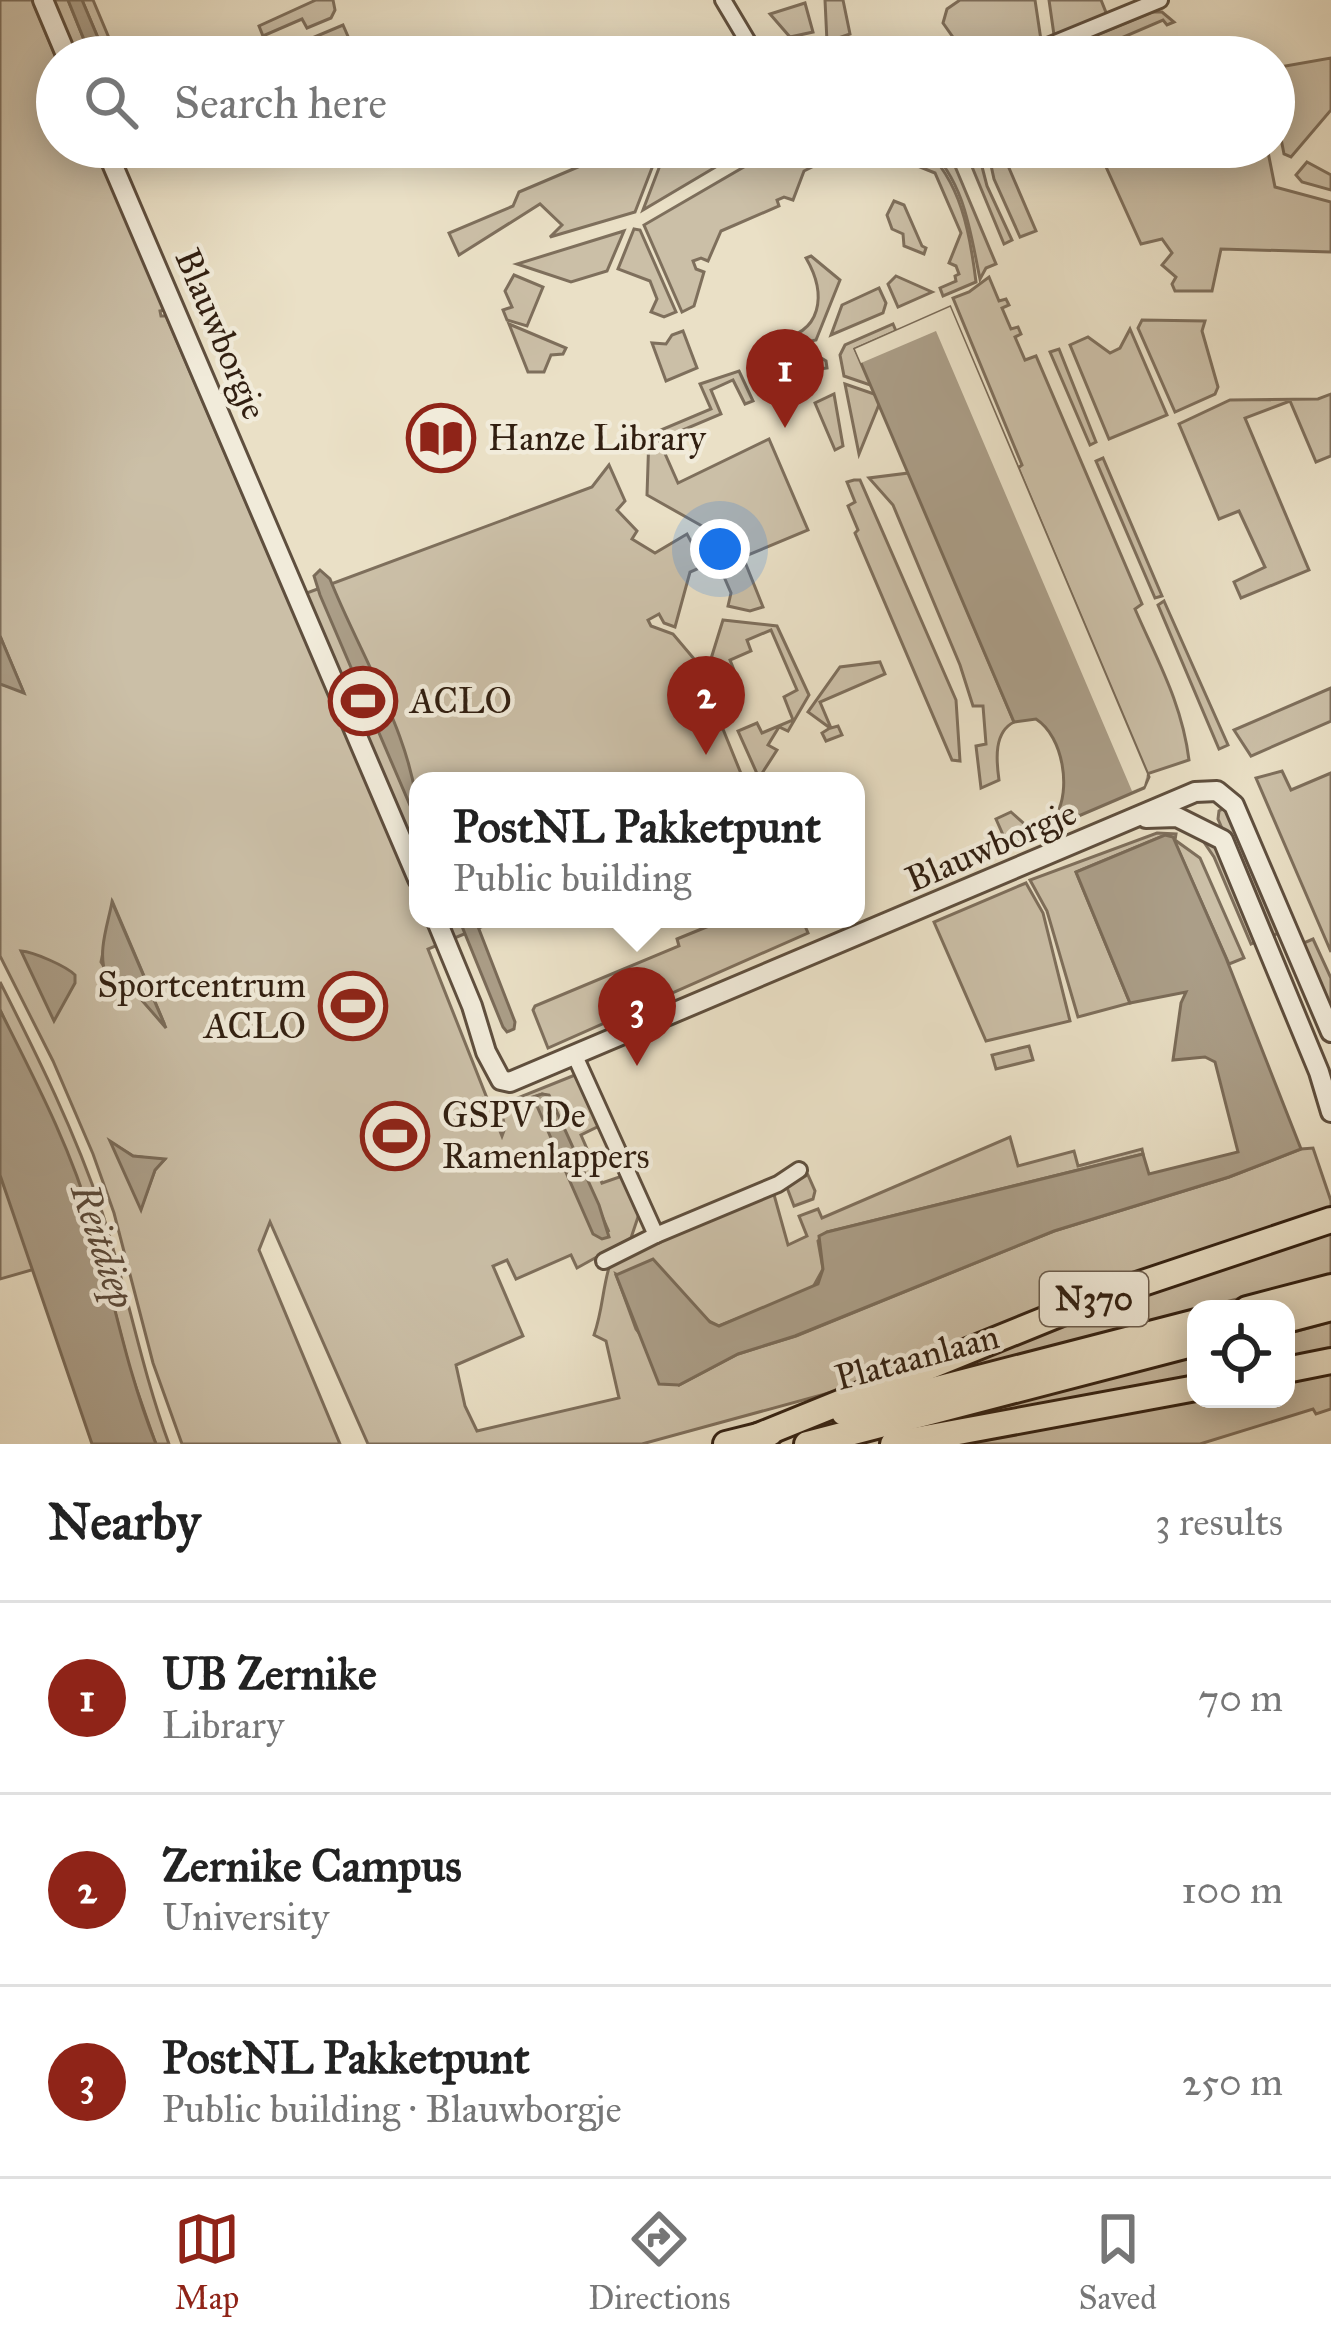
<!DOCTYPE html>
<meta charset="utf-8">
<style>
body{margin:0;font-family:"IM FELL Great Primer",serif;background:#f6f6f6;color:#222}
.controls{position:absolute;right:36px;bottom:36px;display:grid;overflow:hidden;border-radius:24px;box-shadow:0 6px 30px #0003}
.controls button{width:108px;height:108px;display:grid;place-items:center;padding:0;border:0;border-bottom:3px solid #e0e0e0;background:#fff;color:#222;font:60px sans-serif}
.you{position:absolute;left:720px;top:549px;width:42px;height:42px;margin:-30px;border:9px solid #fff;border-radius:50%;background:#1a73e8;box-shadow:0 0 0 18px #1a73e833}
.badge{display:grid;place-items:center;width:78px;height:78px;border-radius:50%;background:#8f2418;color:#fff;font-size:39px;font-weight:700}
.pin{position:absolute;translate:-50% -99px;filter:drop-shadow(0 3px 6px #0008)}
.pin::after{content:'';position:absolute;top:63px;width:42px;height:36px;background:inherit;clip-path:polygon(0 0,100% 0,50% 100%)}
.popup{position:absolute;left:409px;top:772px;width:456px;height:156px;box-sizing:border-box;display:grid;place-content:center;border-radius:24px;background:#fff;filter:drop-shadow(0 3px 9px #0005);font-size:39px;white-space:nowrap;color:#767676}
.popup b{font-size:45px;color:#222}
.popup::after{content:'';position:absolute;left:50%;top:100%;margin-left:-24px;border:24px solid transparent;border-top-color:#fff}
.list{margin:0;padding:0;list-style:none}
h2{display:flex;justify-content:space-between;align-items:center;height:156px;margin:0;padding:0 48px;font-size:51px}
h2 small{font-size:39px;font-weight:400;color:#767676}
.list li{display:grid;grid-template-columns:78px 1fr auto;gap:36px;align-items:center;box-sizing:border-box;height:192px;padding:0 48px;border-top:3px solid #e0e0e0}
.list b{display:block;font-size:45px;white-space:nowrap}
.list p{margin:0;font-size:39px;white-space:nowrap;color:#767676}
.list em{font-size:39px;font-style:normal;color:#767676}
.icon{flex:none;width:66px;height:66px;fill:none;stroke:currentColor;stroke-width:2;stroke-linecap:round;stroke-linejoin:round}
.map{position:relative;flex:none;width:1331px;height:1444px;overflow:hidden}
.search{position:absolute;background:#fff;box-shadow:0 6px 30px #0003;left:36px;right:36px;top:36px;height:132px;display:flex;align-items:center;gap:30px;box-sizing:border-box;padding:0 42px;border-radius:66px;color:#767676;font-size:45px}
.sheet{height:732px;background:#fff}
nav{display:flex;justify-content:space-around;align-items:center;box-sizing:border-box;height:168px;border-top:3px solid #e0e0e0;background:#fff;font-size:33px;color:#767676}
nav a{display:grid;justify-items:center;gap:6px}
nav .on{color:#8f2418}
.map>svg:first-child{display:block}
.green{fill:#cbbfa7;stroke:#7e6f5c;stroke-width:3;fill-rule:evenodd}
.water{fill:#ab9e88;stroke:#7a6b58;stroke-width:3}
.pier{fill:#eae0c6}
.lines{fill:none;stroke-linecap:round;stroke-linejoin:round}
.minor-casing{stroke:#5f4f3e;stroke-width:20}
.tertiary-casing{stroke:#5f4f3e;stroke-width:24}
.trunk-casing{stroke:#311f11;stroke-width:30}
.minor{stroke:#f1ebda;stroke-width:14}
.tertiary{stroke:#f1ebda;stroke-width:18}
.trunk{stroke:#eae0c6;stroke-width:24}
.labels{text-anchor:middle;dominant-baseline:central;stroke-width:9;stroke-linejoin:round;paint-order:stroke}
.shield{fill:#f1ebda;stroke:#6b5c4d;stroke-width:3}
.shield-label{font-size:33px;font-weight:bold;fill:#311f11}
.street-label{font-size:36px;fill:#311f11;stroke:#f1ebda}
.poi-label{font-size:36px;fill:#311f11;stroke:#f1ebda;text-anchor:start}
.water-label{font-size:39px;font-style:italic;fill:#5c4b3b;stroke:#f1ebda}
</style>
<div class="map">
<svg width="1331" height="1444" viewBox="0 0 1331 1444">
<rect width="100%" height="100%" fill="#eae0c6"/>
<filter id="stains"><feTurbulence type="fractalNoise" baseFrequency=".00167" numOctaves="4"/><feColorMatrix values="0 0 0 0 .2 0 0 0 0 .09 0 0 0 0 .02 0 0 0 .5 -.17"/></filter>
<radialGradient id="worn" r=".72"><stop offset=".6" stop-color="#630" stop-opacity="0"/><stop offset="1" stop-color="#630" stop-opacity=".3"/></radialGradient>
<g class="green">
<path d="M 0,0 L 32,0 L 57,60 L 57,147 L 94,147 L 165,310 L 160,311 L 161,316 L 166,316 L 288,600 L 592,487 L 609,465 L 625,501 L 617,510 L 637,531 L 632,539 L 655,553 L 687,534 L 704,566 L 690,572 L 675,627 L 664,623 L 659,614 L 648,620 L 651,626 L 673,634 L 695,660 L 744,781 L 418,781 L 418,919 L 500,919 L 428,949 L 502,1136 L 505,1128 L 500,1105 L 575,1075 L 599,1126 L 581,1135 L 602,1183 L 622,1176 L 639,1214 L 631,1238 L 577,1268 L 571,1255 L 516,1279 L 507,1260 L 493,1266 L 523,1336 L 456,1365 L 465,1406 L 477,1431 L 619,1398 L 606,1341 L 594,1335 C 603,1309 602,1290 610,1264 L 773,1191 L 788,1245 L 807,1236 L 799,1216 L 818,1209 L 822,1218 L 1010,1137 L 1018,1166 L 1074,1151 L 1078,1166 L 1142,1149 L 1143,1154 L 827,1232 L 818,1241 L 823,1269 L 812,1289 L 719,1326 L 616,1274 L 636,1329 L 679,1385 L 738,1354 L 796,1336 L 1054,1231 L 1229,1177 L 1301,1149 L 1313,1148 L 1331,1201 L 1331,1213 L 847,1388 L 642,1444 L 368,1444 L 270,1222 L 259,1250 L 340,1444 L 182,1444 L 153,1363 L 114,1213 L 93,1154 L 53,1061 L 0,956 L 0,684 L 23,691 L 0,636 ZM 113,903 L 164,1023 L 164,1024 L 140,998 L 113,981 L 101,962 ZM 542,1094 L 549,1096 L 609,1232 L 534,1097 ZM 112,1143 L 133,1156 L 164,1160 L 155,1170 L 141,1208 Z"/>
<path d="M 53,0 L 68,0 L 91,57 L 77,57 Z"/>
<path d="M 82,0 L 93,0 L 117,57 L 106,57 Z"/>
<path d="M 316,0 L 333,0 L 335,10 L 331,18 L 307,28 L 302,19 L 263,36 L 259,26 Z"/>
<path d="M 825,0 L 843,0 L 850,34 L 827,42 Z"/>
<path d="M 960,0 L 1035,0 L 1041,40 L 999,57 L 967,57 L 943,23 L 947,9 Z"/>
<path d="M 1049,0 L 1101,0 L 1107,15 L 1054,35 Z"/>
<path d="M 805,3 L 813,32 L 790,37 L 770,14 Z"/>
<path d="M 1152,12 L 1162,12 L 1174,22 L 1167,25 L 1163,20 L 1077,57 L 1058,57 L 1055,52 Z"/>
<path d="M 343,25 L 357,57 L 267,57 Z"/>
<path d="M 1331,58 L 1331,110 L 1291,157 L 1284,154 L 1274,103 L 1274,68 Z"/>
<path d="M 625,147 L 660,147 L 635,212 L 550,237 L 562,225 L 540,204 L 459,255 L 449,233 L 513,206 L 519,192 Z"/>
<path d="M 667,147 L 745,147 L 746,149 L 643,210 Z"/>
<path d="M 778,147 L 810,147 L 814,166 L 804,171 L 793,200 L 784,197 L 777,200 L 779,206 L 721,231 L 708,261 L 701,258 L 693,261 L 696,269 L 704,272 L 694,306 L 682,312 L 644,225 Z"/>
<path d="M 906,147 L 923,147 C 961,181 970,233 976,282 L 943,296 L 940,288 L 956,281 L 955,276 L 959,274 L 956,266 L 949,263 L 961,233 L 935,173 L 905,161 Z"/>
<path d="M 928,147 L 940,147 L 954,164 L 996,264 L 986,268 L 980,279 C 970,231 965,183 928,147 Z"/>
<path d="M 987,147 L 1000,147 L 1036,231 L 1020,237 L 994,179 Z"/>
<path d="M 1097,147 L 1267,147 L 1275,187 L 1331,202 L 1331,252 L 1221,249 L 1212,291 L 1175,291 L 1172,284 L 1176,277 L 1162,265 L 1172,253 L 1162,239 L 1141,244 Z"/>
<path d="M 980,159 L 987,186 L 1012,240 L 1004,244 L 970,162 Z"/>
<path d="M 1307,162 L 1331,175 L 1331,190 L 1302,182 L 1296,175 Z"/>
<path d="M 894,201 L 904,205 L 922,246 L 926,248 L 924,254 L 904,246 L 903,234 L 892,229 L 887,215 Z"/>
<path d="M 634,229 L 640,230 L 676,312 L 664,317 L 651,312 L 657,299 L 650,281 L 618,269 Z"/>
<path d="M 624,231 L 607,271 L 571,282 L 517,264 Z"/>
<path d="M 811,256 L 840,280 L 816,340 L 775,349 L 775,340 C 823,334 827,294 806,258 Z"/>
<path d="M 514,275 L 543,287 L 527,326 L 507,320 L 503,310 L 512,307 L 505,291 Z"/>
<path d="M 896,276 L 932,292 L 898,307 L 888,284 Z"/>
<path d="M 989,277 L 999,301 L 1006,299 L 1009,305 L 1002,308 L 1011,329 L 1018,327 L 1021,334 L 1015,337 L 1025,360 L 1036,356 L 1142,604 L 1135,609 C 1157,660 1182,703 1189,760 L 1147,774 L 1018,468 L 1022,465 L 953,298 L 969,292 Z"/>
<path d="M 879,288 L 886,303 L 883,313 L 831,335 L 842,305 Z"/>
<path d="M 1142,320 L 1205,321 L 1202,331 L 1218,387 L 1215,394 L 1175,412 L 1138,328 Z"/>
<path d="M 509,324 L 566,348 L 563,354 L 551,355 L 544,372 L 528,372 Z"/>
<path d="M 893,324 L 896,331 L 855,349 L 873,386 L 844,376 L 840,355 L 845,345 Z"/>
<path d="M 1130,329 L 1167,415 L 1109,439 L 1070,345 L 1088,337 L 1110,353 L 1120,348 Z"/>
<path d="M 683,331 L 697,368 L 666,381 L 652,343 L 666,344 L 672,335 Z"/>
<path d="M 1059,349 L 1096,442 L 1090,445 L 1050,352 Z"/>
<path d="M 818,356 L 826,361 L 827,368 L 798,372 L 776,380 L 771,366 Z"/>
<path d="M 739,371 L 753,401 L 745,404 L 733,380 L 711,390 L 721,414 L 659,440 L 678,483 L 769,439 L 808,530 L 743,557 L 763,607 L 750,611 L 728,606 L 731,593 L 702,526 L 647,495 L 649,435 L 711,409 L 700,384 Z"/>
<path d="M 845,384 L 877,395 L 880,402 L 859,454 Z"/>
<path d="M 834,394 L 843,446 L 835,450 L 815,403 Z"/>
<path d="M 1331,394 L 1331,456 L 1316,462 L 1290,401 L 1245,418 L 1309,570 L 1241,598 L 1234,582 L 1265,567 L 1239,511 L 1219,519 L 1179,424 L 1230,400 L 1318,399 Z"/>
<path d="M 1103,458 L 1162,596 L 1155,598 L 1096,461 Z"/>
<path d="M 909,473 L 1014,722 C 994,732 996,759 999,780 L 981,788 L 976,746 L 986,744 L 983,706 L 973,706 L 960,665 L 893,505 L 869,478 Z"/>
<path d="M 854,480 L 860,480 L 956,700 L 960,761 L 952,760 L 855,533 L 858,530 L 848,506 L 855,502 L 847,482 Z"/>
<path d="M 1164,601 L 1228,745 L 1219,749 L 1158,605 Z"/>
<path d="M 723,620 L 777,626 L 809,695 L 788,731 L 779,727 L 768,745 L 777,750 L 759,778 L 738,731 L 757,723 L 762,733 L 793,720 L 784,697 L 797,690 L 771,630 L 747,640 L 751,651 L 730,660 L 740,685 L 722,693 L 710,662 Z"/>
<path d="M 880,662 L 885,674 L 820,702 L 831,728 L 838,726 L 842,735 L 826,741 L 822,733 L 830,728 L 808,712 L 840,667 Z"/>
<path d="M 1331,688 L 1331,721 L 1251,756 L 1234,730 Z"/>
<path d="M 1282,771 L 1291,790 L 1331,773 L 1331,952 L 1256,778 Z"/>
<path d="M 1226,807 L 1284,931 L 1269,937 L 1218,819 L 1219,811 Z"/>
<path d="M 1011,812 L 1028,827 L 1049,830 L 1008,846 L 996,819 Z"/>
<path d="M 1197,832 L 1213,839 L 1260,940 L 1251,944 L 1214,857 Z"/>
<path d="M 1157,833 L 1176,834 L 1175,840 L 1200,858 L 1244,958 L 1229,964 L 1173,838 L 1165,835 L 1076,872 L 1130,1003 L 1078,1017 L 1047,911 L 1030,880 Z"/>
<path d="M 1026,883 L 1043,913 L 1070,1021 L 986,1041 L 934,922 Z"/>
<path d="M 726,919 L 802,919 L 808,933 L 548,1048 L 533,1010 L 535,1006 L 679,946 L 677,939 Z"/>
<path d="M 1313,939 L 1331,978 L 1331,1005 L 1325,1001 L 1299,945 Z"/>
<path d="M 0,982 C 38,1057 75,1132 102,1212 C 127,1289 141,1368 169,1444 L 156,1444 L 154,1439 L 130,1370 L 91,1219 L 71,1163 L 0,1010 Z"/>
<path d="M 1029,1046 L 1033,1060 L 996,1069 L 992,1055 Z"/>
<path d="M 0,1175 L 35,1269 L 0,1279 Z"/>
<path d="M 808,1175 L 815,1191 L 813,1199 L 794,1206 L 786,1185 Z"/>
<path d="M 1331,1225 L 1331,1275 L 933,1377 L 994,1348 Z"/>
<path d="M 1331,1322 L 1331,1352 L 1286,1361 L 1286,1334 Z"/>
<path d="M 1196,1356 L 1196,1377 L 881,1435 Z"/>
<path d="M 1331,1373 L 1331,1409 L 1316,1414 L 1313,1409 L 1200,1444 L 926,1444 L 1196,1399 L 1286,1399 L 1286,1382 Z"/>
</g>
<g class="water">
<path d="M 68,0 L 82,0 L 106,57 L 91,57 Z"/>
<path d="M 950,307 L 1149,777 L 1144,788 L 1060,824 L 1056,815 C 1071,791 1064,737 1036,719 L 1014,722 L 855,349 Z"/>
<path d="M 320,570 L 330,579 C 359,653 418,745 418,824 L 320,595 L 314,576 Z"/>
<path d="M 0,636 L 24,693 L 0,684 Z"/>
<path d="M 1165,835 L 1173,837 L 1226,958 L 1301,1149 L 1229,1177 L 1054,1231 L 795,1336 L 738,1354 L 679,1385 L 659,1384 L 616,1275 L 653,1259 L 710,1322 L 719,1326 L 818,1284 L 823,1269 L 819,1236 L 827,1232 L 1143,1154 L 1149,1174 L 1238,1152 L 1215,1062 L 1205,1057 L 1173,1060 L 1181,1003 L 1186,992 L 1130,1003 L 1076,872 Z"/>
<path d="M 112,902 L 166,1028 L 140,998 L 106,974 C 97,953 108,924 112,902 Z"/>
<path d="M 459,919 L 475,919 L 515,1022 L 514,1029 L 507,1032 L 503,1027 Z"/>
<path d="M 21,951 C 34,952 66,966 75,975 L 75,983 L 54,1021 Z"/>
<path d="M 0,1010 C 34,1078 71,1148 92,1222 C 113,1296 127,1372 156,1444 L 92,1444 L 0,1175 Z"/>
<path d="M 542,1094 L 549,1095 L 556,1110 L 599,1205 L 609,1237 L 602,1239 L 593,1234 L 533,1097 Z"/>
<path d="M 110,1141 L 133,1156 L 165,1159 L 155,1170 L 141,1210 Z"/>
</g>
<path class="pier" d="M 950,307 L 1147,774 L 1144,786 L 1132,791 L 936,331 L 861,363 L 855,349 Z"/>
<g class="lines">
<g class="minor-casing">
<g id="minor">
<path d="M 723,0 L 757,57"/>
<path d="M 1021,57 L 1160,0"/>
<path d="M 575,1056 L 656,1235 L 778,1184 L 799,1170"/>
<path d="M 604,1261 L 656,1235"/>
</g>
</g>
<g class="tertiary-casing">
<g id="tertiary">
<path d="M 43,0 L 67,57"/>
<path d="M 105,147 L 418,879"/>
<path d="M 1146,818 L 1177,817 L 1223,840 L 1319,1072 L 1331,1112"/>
<path d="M 436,919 L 472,1006 L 486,1052 L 501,1080 L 510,1082 L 1195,792 L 1217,791 L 1234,805 L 1331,1032"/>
</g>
</g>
<g class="trunk-casing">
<g id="trunk">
<path d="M 1247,1309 L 1331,1287"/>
<path d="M 1286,1320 L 1331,1308"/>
<path d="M 1286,1370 L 1331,1361"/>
<path d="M 844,1413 L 1196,1322"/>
<path d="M 758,1436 L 1101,1297 L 1331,1220"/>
<path d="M 726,1444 L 770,1433"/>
<path d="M 807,1444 L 1196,1343"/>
<path d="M 893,1444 L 1196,1388"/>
</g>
</g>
<use href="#minor" class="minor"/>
<use href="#tertiary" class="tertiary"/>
<use href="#trunk" class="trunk"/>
</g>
<defs>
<g id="library-ring" transform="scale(3.45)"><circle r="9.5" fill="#f1ebda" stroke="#8f2418" stroke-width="1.5"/><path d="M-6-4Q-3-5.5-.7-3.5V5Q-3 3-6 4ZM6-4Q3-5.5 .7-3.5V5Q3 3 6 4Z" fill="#8f2418"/></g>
<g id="stadium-ring" transform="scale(3.45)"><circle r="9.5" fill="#f1ebda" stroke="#8f2418" stroke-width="1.5"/><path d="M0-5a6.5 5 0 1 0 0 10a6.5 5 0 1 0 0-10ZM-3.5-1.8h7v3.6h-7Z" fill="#8f2418"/></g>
</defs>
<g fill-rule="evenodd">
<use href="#library-ring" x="441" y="438"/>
<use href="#stadium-ring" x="363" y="701"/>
<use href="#stadium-ring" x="353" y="1006"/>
<use href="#stadium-ring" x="395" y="1136"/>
</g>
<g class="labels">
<rect class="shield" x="1040" y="1272" width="108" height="54" rx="9"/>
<g class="shield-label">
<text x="1094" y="1299">N370</text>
</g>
<g class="street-label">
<text transform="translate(221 334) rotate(67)">Blauwborgje</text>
<text transform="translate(991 846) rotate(-23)">Blauwborgje</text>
<text transform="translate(917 1357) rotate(-15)">Plataanlaan</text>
</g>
<g class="poi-label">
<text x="488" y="438">Hanze Library</text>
<text x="410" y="701">ACLO</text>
<text x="306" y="985" text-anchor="end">Sportcentrum<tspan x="306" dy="41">ACLO</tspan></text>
<text x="442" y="1115">GSPV De<tspan x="442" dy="41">Ramenlappers</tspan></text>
</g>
<g class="water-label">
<text transform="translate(103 1246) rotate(72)">Reitdiep</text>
</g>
</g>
<rect width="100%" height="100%" filter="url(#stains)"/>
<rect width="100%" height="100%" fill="url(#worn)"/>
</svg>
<div class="controls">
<button><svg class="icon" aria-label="locate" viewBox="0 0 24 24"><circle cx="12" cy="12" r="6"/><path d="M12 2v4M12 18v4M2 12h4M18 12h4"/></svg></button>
</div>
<div class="you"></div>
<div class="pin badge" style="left:785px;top:428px">1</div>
<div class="pin badge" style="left:706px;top:755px">2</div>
<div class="pin badge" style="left:637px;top:1066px">3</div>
<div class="popup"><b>PostNL Pakketpunt</b>Public building</div>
<div class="search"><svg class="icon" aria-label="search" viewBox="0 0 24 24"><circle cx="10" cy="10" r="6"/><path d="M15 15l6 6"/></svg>Search here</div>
</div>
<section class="sheet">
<h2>Nearby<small>3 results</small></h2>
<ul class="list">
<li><span class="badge">1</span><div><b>UB Zernike</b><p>Library</p></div><em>70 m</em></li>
<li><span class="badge">2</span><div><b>Zernike Campus</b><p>University</p></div><em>100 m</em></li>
<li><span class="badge">3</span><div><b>PostNL Pakketpunt</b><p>Public building · Blauwborgje</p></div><em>250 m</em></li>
</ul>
</section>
<nav>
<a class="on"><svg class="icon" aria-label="map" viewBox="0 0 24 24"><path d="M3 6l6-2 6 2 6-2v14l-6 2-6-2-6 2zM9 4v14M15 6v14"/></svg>Map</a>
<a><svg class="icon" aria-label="directions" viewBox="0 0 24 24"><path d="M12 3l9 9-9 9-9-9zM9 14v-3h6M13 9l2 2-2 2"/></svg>Directions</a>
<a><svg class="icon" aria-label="saved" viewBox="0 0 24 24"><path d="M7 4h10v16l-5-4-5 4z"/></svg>Saved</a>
</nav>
